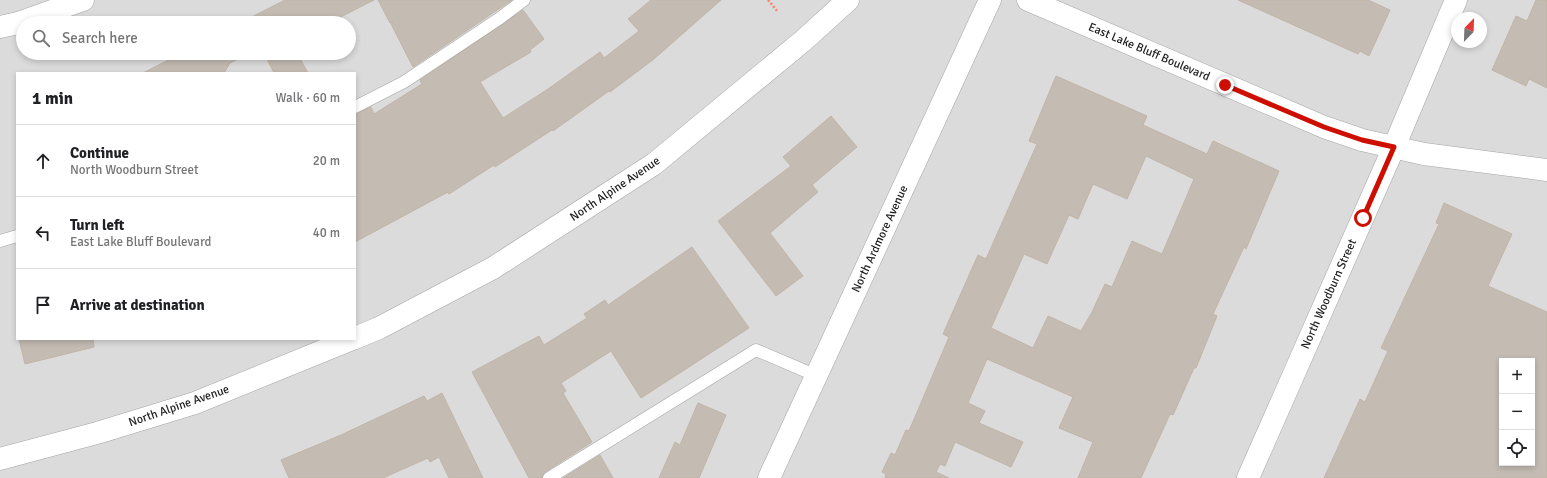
<!DOCTYPE html>
<meta charset="utf-8">
<style>
body{margin:0;font-family:Signika,sans-serif;background:#f2f2f2;color:#202124}
.controls{position:absolute;right:12px;bottom:12px;display:grid;overflow:hidden;border-radius:0px;box-shadow:0 2px 6px #0003}
.controls button{width:36px;height:36px;display:grid;place-items:center;padding:0;border:0;border-bottom:1px solid #e0e0e0;background:#fff;color:#202124;font:20px sans-serif}
.compass{position:absolute;left:1451px;top:12px;width:36px;height:36px;border-radius:50%;background:#fff;box-shadow:0 2px 6px #0003;rotate:23deg}
.stop{position:absolute;width:12px;height:12px;margin:-9px;border:3px solid #cc0f00;border-radius:50%;background:#fff}
.stop.end{background:#cc0f00;border-color:#fff;box-shadow:0 1px 4px #0008}
.list{margin:0;padding:0;list-style:none}
h2{display:flex;justify-content:space-between;align-items:center;height:52px;margin:0;padding:0 16px;font-size:17px}
h2 small{font-size:13px;font-weight:400;color:#757577}
.list li{display:grid;grid-template-columns:26px 1fr auto;gap:12px;align-items:center;box-sizing:border-box;height:72px;padding:0 16px;border-top:1px solid #e0e0e0}
.list b{display:block;font-size:15px;white-space:nowrap}
.list p{margin:0;font-size:13px;white-space:nowrap;color:#757577}
.list em{font-size:13px;font-style:normal;color:#757577}
.icon{flex:none;width:22px;height:22px;fill:none;stroke:currentColor;stroke-width:2;stroke-linecap:round;stroke-linejoin:round}
.map{position:relative;flex:none;width:1547px;height:478px;overflow:hidden}
.search{position:absolute;background:#fff;box-shadow:0 2px 6px #0003;left:16px;top:16px;width:340px;height:44px;display:flex;align-items:center;gap:10px;box-sizing:border-box;padding:0 14px;border-radius:22px;color:#757577;font-size:15px}
.panel{position:absolute;background:#fff;box-shadow:0 2px 6px #0003;left:16px;top:72px;width:340px;height:268px;border-radius:0px}
.map>svg:first-child{display:block}
.residential{fill:#dcdbdb;fill-rule:evenodd}
.building{fill:#c4bcb3;stroke:#c1b4a6;fill-rule:evenodd}
.lines{fill:none;stroke-linecap:round;stroke-linejoin:round}
.lane-casing{stroke:#a5a5a5;stroke-width:13}
.street-casing{stroke:#a5a5a5;stroke-width:23}
.path{stroke:#fd8267;stroke-width:2.5;stroke-dasharray:2 2;stroke-linecap:butt}
.lane{stroke:#fff;stroke-width:12}
.street{stroke:#fff;stroke-width:22}
.route{stroke:#cc0f00;stroke-width:5}
.labels{text-anchor:middle;dominant-baseline:central;stroke-width:3.5;stroke-linejoin:round;paint-order:stroke}
.street-label{font-size:12px;fill:#1e1e1e;stroke:#fff}
</style>
<div class="map">
<svg width="1547" height="478" viewBox="0 0 1547 478">
<rect width="100%" height="100%" fill="#efece4"/>
<path class="residential" d="M 0,0 L 1547,0 L 1547,478 L 0,478 ZM 1457,18 L 1481,18 L 1481,42 L 1457,42 ZM 23,23 L 349,23 L 349,53 L 23,53 ZM 17,73 L 355,73 L 355,339 L 17,339 ZM 1502,361 L 1532,361 L 1532,463 L 1502,463 Z"/>
<g class="building">
<path d="M 285,0 L 374,0 L 329,23 L 240,23 Z"/>
<path d="M 378,0 L 512,0 L 413,67 L 391,24 L 393,23 L 390,23 Z"/>
<path d="M 651,0 L 721,0 L 654,59 L 610,92 L 609,91 L 553,131 L 552,130 L 495,167 L 494,165 L 449,194 L 448,192 L 355,242 L 355,114 L 371,107 L 374,114 L 422,84 L 420,80 L 523,10 L 544,39 L 530,50 L 531,52 L 480,82 L 503,118 L 548,89 L 600,52 L 604,58 L 639,31 L 628,19 Z"/>
<path d="M 1238,0 L 1368,0 L 1390,10 L 1369,56 L 1360,51 L 1358,54 Z"/>
<path d="M 1536,0 L 1547,0 L 1547,88 L 1529,79 L 1526,86 L 1492,70 L 1516,16 L 1527,21 Z"/>
<path d="M 182,53 L 250,53 L 230,63 L 224,73 L 143,73 Z"/>
<path d="M 264,53 L 297,53 L 308,73 L 274,73 Z"/>
<path d="M 1056,76 L 1147,116 L 1143,125 L 1207,154 L 1213,141 L 1279,171 L 1246,249 L 1244,247 L 1213,314 L 1217,316 L 1196,368 L 1194,368 L 1173,415 L 1170,414 L 1141,478 L 1078,478 L 1093,442 L 1059,428 L 1073,397 L 987,359 L 968,403 L 985,411 L 979,423 L 1023,442 L 1011,467 L 955,442 L 945,466 L 940,464 L 936,472 L 949,478 L 885,478 L 886,474 L 882,472 L 891,453 L 895,455 L 906,430 L 909,431 L 949,337 L 943,334 L 978,255 L 986,259 L 1037,144 L 1029,141 ZM 1146,156 L 1194,179 L 1162,254 L 1132,241 L 1112,287 L 1105,284 L 1092,312 L 1081,331 L 1048,316 L 1033,348 L 991,328 L 1024,254 L 1047,264 L 1069,215 L 1078,219 L 1093,184 L 1127,199 Z"/>
<path d="M 831,116 L 857,147 L 812,185 L 818,192 L 770,233 L 803,276 L 776,296 L 718,221 L 791,166 L 783,157 Z"/>
<path d="M 1444,203 L 1512,234 L 1488,286 L 1547,312 L 1547,478 L 1324,478 L 1360,399 L 1365,402 L 1388,351 L 1381,348 L 1439,224 L 1436,223 ZM 1502,361 L 1532,361 L 1532,463 L 1502,463 Z"/>
<path d="M 692,247 L 749,328 L 641,398 L 611,351 L 561,383 L 566,391 L 563,393 L 592,442 L 545,472 L 542,478 L 529,478 L 472,372 L 539,336 L 544,345 L 587,318 L 584,314 L 605,300 L 608,305 Z"/>
<path d="M 19,339 L 93,339 L 94,347 L 25,364 Z"/>
<path d="M 442,393 L 483,478 L 449,478 L 439,457 L 430,462 L 428,458 L 383,478 L 289,478 L 281,460 L 341,435 L 424,396 L 427,401 Z"/>
<path d="M 698,403 L 726,415 L 699,478 L 659,478 L 675,442 L 680,445 Z"/>
<path d="M 600,455 L 613,478 L 563,478 Z"/>
</g>
<g class="lines">
<g class="lane-casing">
<g id="lane">
<path d="M 355,107 L 404,82 L 500,18 L 524,0"/>
<path d="M 0,241 L 17,236"/>
<path d="M 549,478 L 756,350 L 817,376"/>
</g>
</g>
<g class="street-casing">
<g id="street">
<path d="M 1028,0 L 1324,127 L 1362,140 L 1424,154 L 1547,170"/>
<path d="M 0,27 L 18,23 L 83,0"/>
<path d="M 355,338 L 379,328 L 493,268 L 654,164 L 804,40 L 848,0"/>
<path d="M 0,459 L 97,433 L 195,403 L 352,339"/>
<path d="M 769,478 L 990,0"/>
<path d="M 1248,478 L 1394,147 L 1456,0"/>
</g>
</g>
<path class="path" d="M 768,0 L 778,12"/>
<use href="#lane" class="lane"/>
<use href="#street" class="street"/>
</g>
<g class="lines">
<path class="route" d="M 1225,85 L 1324,127 L 1362,140 L 1394,147 L 1363,218"/>
</g>
<g class="labels">
<g class="street-label">
<text transform="translate(1149 52) rotate(23)">East Lake Bluff Boulevard</text>
<text transform="translate(615 189) rotate(-34)">North Alpine Avenue</text>
<text transform="translate(880 239) rotate(-65)">North Ardmore Avenue</text>
<text transform="translate(1329 294) rotate(-66)">North Woodburn Street</text>
<text transform="translate(179 406) rotate(-19)">North Alpine Avenue</text>
</g>
</g>
</svg>
<div class="controls">
<button>+</button>
<button>−</button>
<button><svg class="icon" aria-label="locate" viewBox="0 0 24 24"><circle cx="12" cy="12" r="6"/><path d="M12 2v4M12 18v4M2 12h4M18 12h4"/></svg></button>
</div>
<svg class="compass" viewBox="-18 -18 36 36"><path d="M0-13l5 13h-10z" fill="#e53935"/><path d="M0 13l5-13h-10z" fill="#757577"/></svg>
<div class="stop" style="left:1363px;top:218px"></div>
<div class="stop end" style="left:1225px;top:85px"></div>
<div class="search"><svg class="icon" aria-label="search" viewBox="0 0 24 24"><circle cx="10" cy="10" r="6"/><path d="M15 15l6 6"/></svg>Search here</div>
<section class="panel">
<h2>1 min<small>Walk · 60 m</small></h2>
<ul class="list">
<li><svg class="icon" aria-label="ahead" viewBox="0 0 24 24"><path d="M12 20V5M6 11l6-6 6 6"/></svg><div><b>Continue</b><p>North Woodburn Street</p></div><em>20 m</em></li>
<li><svg class="icon" aria-label="left" viewBox="0 0 24 24"><path d="M17 20v-9H6M10 6l-5 5 5 5"/></svg><div><b>Turn left</b><p>East Lake Bluff Boulevard</p></div><em>40 m</em></li>
<li><svg class="icon" aria-label="arrive" viewBox="0 0 24 24"><path d="M6 21V4h12l-3 4 3 4H6"/></svg><div><b>Arrive at destination</b></div></li>
</ul>
</section>
</div>
